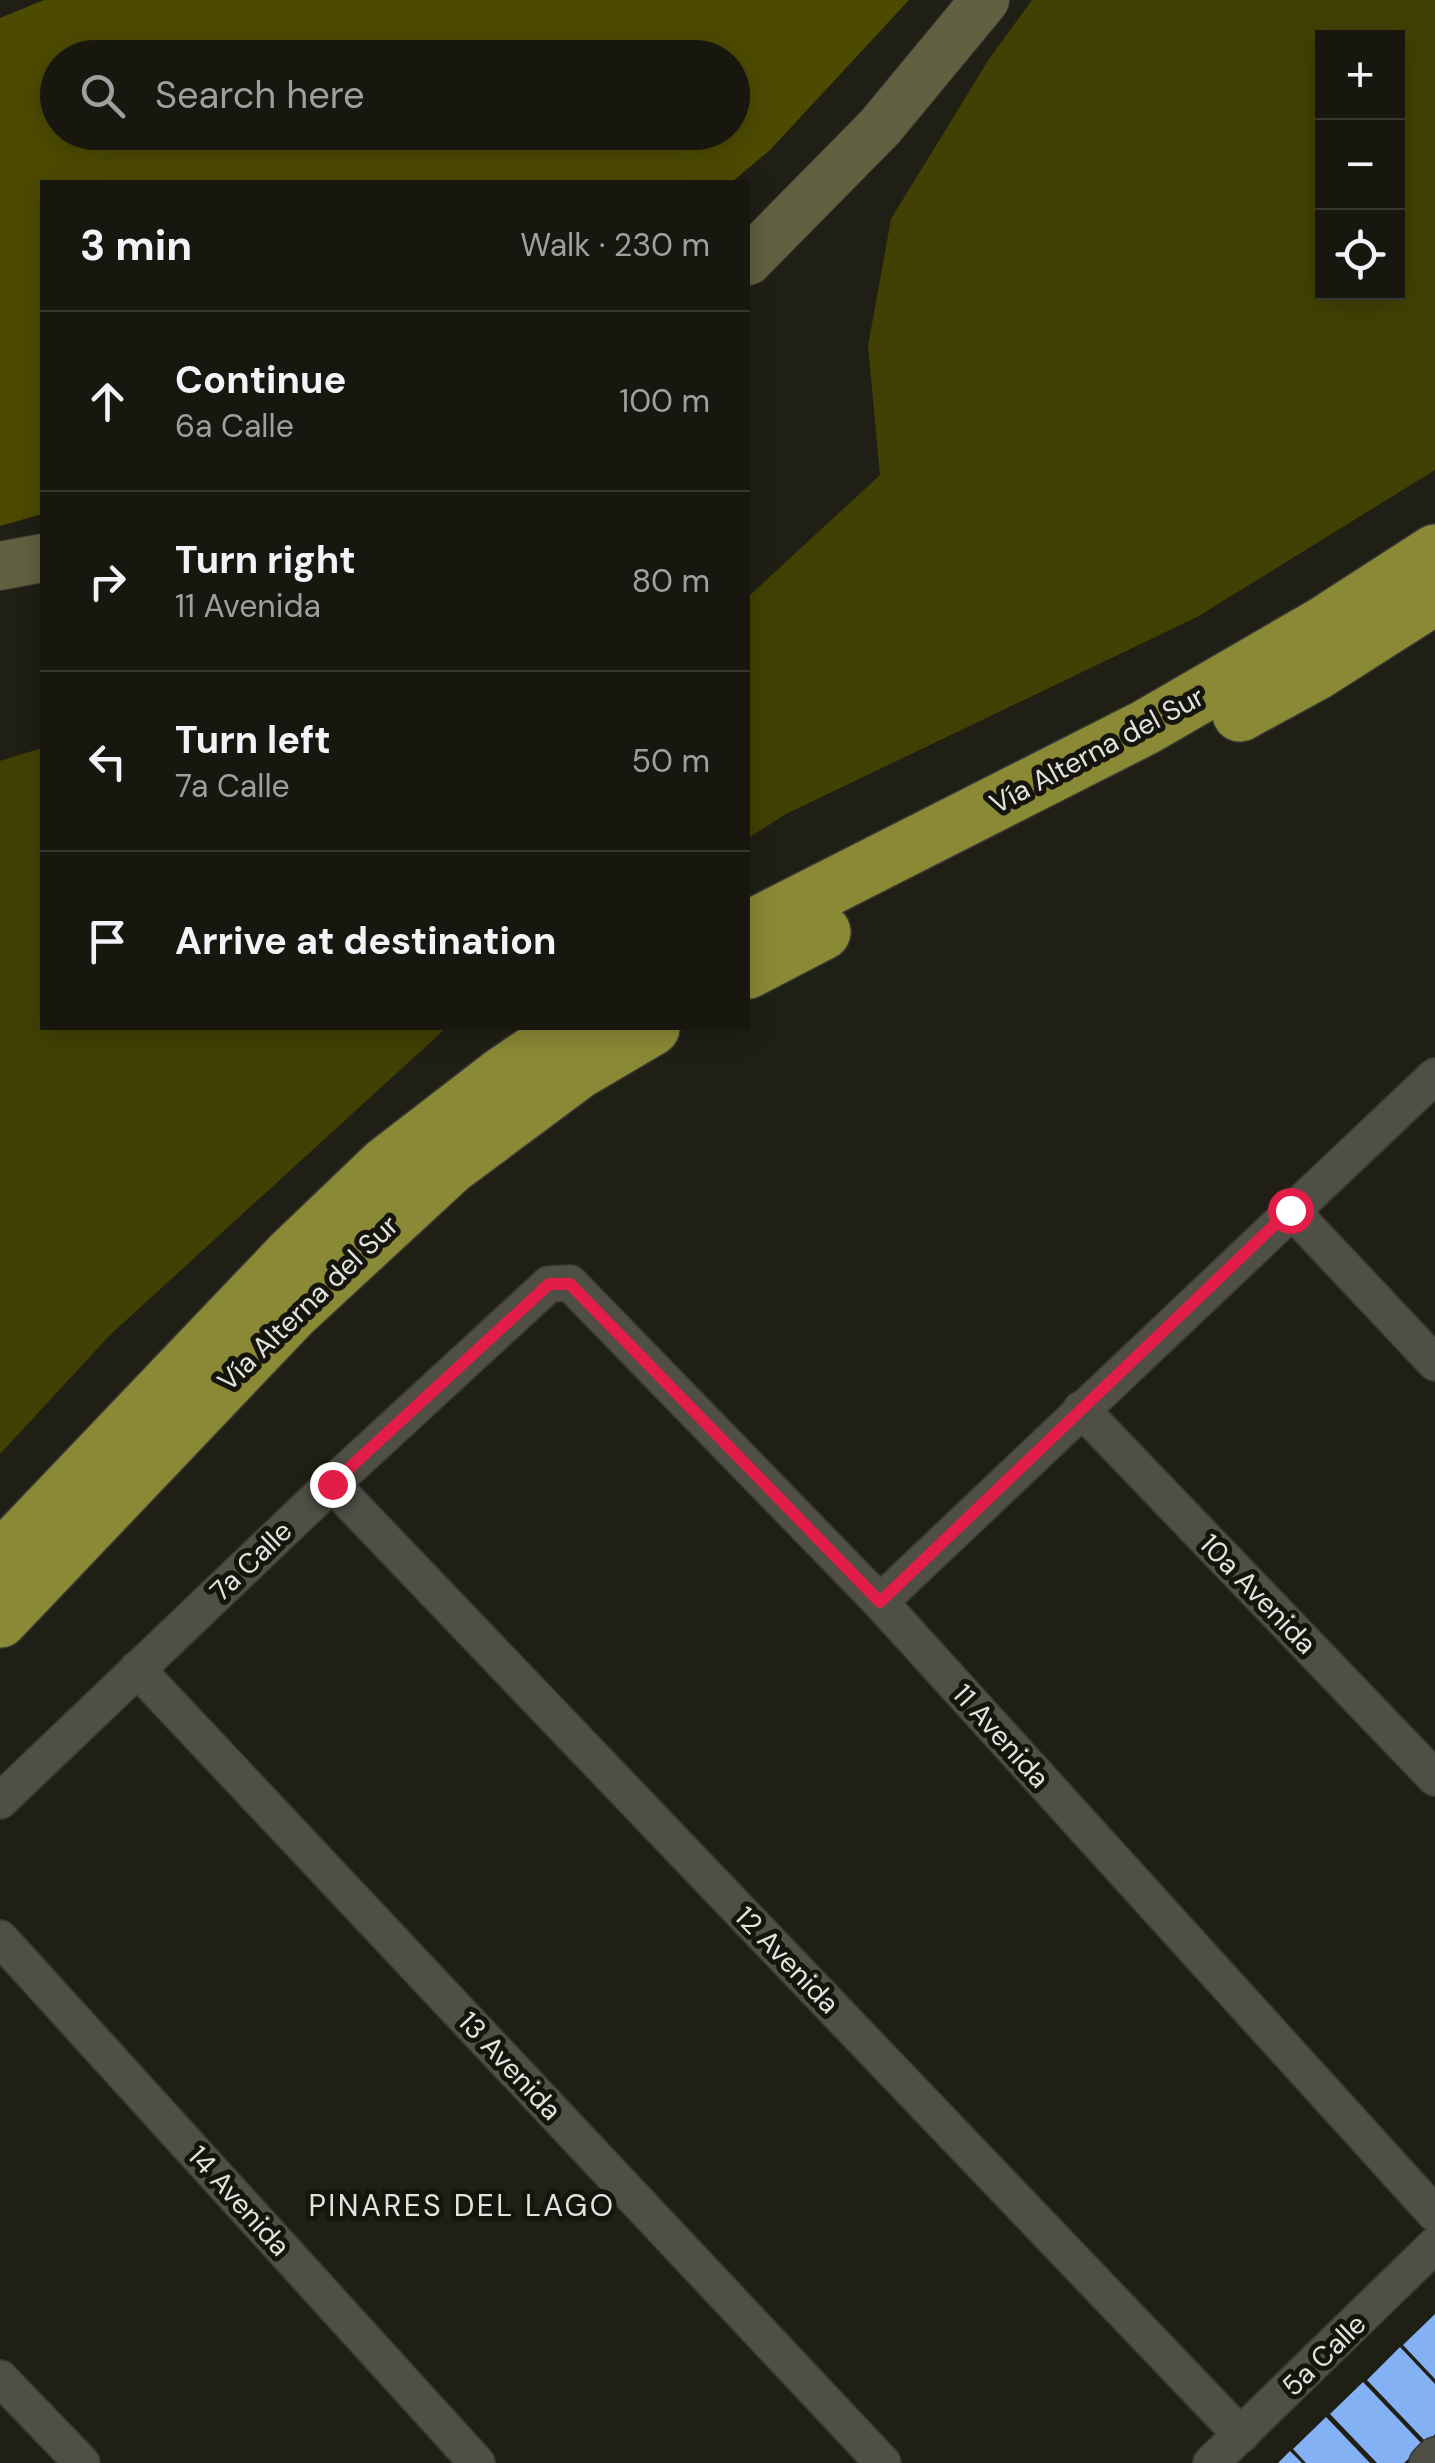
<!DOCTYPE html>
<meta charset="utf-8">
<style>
body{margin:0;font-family:"DM Sans",sans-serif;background:#24241e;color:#f1f3f6}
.controls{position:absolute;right:30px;top:30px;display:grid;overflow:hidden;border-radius:0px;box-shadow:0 5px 25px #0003}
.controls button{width:90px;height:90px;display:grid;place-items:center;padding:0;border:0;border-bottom:2px solid #363630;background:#171710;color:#f1f3f6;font:50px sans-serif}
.stop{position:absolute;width:30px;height:30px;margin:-22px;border:8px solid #e11d48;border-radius:50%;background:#fff}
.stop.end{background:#e11d48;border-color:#fff;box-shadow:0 2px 10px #0008}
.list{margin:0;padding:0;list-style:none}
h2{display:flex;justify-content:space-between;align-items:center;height:130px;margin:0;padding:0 40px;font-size:42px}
h2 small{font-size:32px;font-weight:400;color:#9e9f9f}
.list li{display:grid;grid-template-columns:65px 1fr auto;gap:30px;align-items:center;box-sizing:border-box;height:180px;padding:0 40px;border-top:2px solid #363630}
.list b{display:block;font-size:38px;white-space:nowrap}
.list p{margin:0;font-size:32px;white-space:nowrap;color:#9e9f9f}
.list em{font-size:32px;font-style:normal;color:#9e9f9f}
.icon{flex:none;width:55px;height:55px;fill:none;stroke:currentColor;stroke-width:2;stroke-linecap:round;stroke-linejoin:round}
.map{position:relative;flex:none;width:1435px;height:2463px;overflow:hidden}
.search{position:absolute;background:#171710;box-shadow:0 5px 25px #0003;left:40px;top:40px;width:710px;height:110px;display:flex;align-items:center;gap:25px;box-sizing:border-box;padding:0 35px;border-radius:55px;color:#9e9f9f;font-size:38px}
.panel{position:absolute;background:#171710;box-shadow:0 5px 25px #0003;left:40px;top:180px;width:710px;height:850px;border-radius:0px}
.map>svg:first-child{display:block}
.green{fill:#424104;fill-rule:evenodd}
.forest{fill:#4d4b02;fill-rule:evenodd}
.building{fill:#84b1f3}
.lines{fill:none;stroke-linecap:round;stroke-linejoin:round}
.street-casing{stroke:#393933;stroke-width:38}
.secondary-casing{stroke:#393933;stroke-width:50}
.highway-casing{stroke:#393933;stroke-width:58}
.street{stroke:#4f4f45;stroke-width:35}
.secondary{stroke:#616040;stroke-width:48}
.highway{stroke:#8a8935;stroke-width:55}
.route{stroke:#e11d48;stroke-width:12}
.labels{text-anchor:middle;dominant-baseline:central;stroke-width:10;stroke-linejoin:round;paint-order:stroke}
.street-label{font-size:28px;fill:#e3e3dd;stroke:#15150d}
.neighbourhood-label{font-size:30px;letter-spacing:2.5px;fill:#e3e3dd;stroke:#15150d}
</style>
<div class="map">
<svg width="1435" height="2463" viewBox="0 0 1435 2463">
<rect width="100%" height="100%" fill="#1f1f16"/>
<g class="green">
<path d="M 1032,0 L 1435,0 L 1435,470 L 1197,617 L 786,814 L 748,838 L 748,597 L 880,475 L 868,346 L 891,219 L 989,59 ZM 1322,38 L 1398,38 L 1398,292 L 1322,292 Z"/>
<path d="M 42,748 L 42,1028 L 446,1028 L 110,1335 L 0,1454 L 0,761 Z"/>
</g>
<path class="forest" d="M 44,0 L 909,0 L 770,150 L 732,182 L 42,182 L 42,514 L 0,526 L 0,18 ZM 58,58 L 732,58 L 732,132 L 58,132 Z"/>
<g class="building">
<path d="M 1435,2314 L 1435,2379 L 1403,2345 Z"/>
<path d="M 1400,2347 L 1435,2384 L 1435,2434 L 1427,2443 L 1367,2380 Z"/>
<path d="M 1363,2382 L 1423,2445 L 1404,2463 L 1377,2463 L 1330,2414 Z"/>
<path d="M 1326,2417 L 1370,2463 L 1306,2463 L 1293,2449 Z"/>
<path d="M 1290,2451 L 1302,2463 L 1278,2463 Z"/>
</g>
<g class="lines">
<g class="street-casing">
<g id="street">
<path d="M 1291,1210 L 1435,1363"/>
<path d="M 1081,1409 L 1435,1778"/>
<path d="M 332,1484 L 1241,2435"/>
<path d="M 880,1602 L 1435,1076"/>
<path d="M 137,1669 L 883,2463"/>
<path d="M 0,1801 L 332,1484 L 549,1284 L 570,1283 L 880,1602 L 1435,2214"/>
<path d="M 0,1938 L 477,2463"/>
<path d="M 0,2378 L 82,2463"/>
<path d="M 1211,2463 L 1435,2245"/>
<path d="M 1427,2463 L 1435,2455"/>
</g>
</g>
<g class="secondary-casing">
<g id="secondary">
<path d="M 748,261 L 880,127 L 985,0"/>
<path d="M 0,566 L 42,558"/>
</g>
</g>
<g class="highway-casing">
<g id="highway">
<path d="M 1240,714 L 1317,672 L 1435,597"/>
<path d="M 748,929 L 1146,727 L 1322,625 L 1435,552"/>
<path d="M 748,971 L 823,932"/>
<path d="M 0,1560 L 292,1254 L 385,1165 L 503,1074 L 571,1028"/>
<path d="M 0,1620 L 292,1313 L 450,1167 L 579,1071 L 652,1028"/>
</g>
</g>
<use href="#street" class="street"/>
<use href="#secondary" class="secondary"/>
<use href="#highway" class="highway"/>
</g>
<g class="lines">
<path class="route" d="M 332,1484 L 549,1284 L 570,1284 L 880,1602 L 1290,1210"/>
</g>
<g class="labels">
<g class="street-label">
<text transform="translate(1097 750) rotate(-28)">Vía Alterna del Sur</text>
<text transform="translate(308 1303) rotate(-44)">Vía Alterna del Sur</text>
<text transform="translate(251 1561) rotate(-44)">7a Calle</text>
<text transform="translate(1258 1594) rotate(46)">10a Avenida</text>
<text transform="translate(1001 1736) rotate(48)">11 Avenida</text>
<text transform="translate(787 1960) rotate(46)">12 Avenida</text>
<text transform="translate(510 2066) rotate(47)">13 Avenida</text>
<text transform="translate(239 2201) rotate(48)">14 Avenida</text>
<text transform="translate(1324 2355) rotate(-44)">5a Calle</text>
</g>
<g class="neighbourhood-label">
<text x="462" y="2205">PINARES DEL LAGO</text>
</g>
</g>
</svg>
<div class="controls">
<button>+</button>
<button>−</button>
<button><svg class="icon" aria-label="locate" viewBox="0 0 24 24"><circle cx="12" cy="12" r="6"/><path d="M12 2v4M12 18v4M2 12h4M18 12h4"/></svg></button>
</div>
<div class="stop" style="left:1290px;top:1210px"></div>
<div class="stop end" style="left:332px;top:1484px"></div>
<div class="search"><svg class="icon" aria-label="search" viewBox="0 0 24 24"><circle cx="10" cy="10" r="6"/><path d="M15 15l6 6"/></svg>Search here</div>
<section class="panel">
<h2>3 min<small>Walk · 230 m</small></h2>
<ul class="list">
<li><svg class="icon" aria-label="ahead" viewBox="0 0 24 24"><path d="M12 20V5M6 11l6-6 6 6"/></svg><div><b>Continue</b><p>6a Calle</p></div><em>100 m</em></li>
<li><svg class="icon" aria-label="right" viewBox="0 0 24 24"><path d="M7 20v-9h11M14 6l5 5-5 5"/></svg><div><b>Turn right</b><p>11 Avenida</p></div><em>80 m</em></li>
<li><svg class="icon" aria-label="left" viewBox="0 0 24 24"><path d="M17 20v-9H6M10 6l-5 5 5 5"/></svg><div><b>Turn left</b><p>7a Calle</p></div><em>50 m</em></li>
<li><svg class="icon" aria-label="arrive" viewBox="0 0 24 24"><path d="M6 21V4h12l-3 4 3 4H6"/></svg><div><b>Arrive at destination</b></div></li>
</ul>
</section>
</div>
